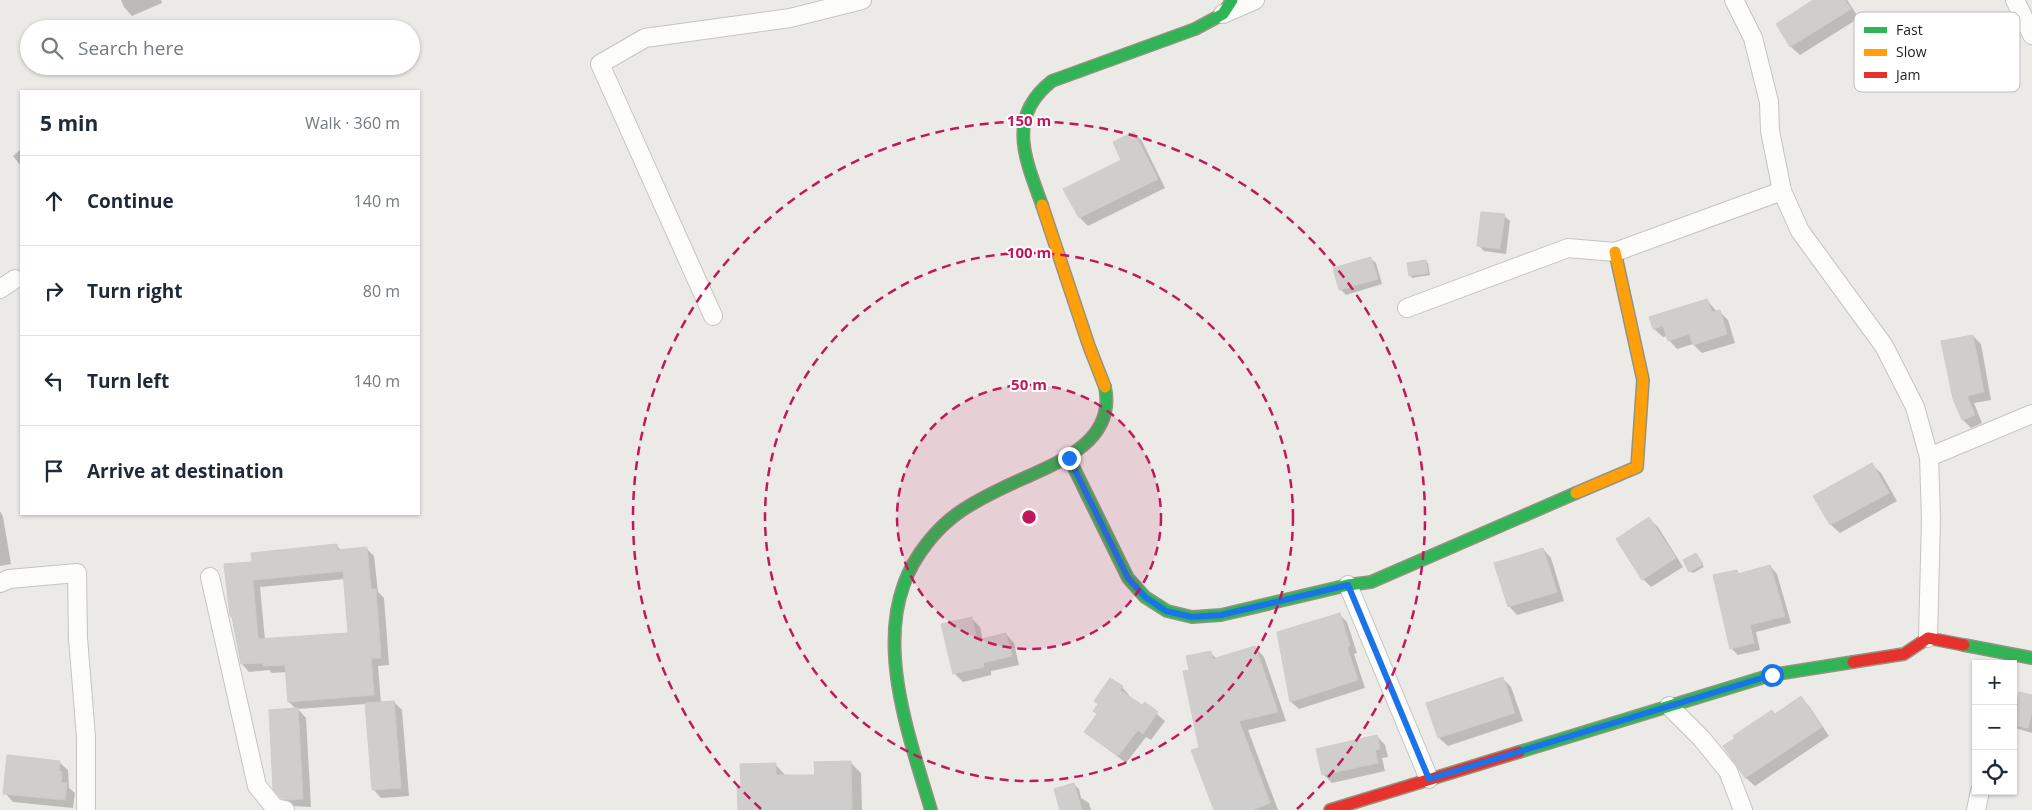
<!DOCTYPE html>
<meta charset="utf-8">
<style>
body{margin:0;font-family:"Open Sans",sans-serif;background:#f6f6f7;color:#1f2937}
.controls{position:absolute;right:15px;bottom:15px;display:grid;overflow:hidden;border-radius:0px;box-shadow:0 1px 4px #0004}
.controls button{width:45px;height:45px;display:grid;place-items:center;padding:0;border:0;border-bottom:1px solid #e0e1e3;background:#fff;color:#1f2937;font:25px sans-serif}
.stop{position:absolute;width:15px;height:15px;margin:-11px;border:4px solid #1a73e8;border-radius:50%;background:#fff}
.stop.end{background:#1a73e8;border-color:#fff;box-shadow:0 1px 5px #0008}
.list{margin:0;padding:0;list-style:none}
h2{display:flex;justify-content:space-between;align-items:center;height:65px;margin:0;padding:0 20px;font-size:21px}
h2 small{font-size:16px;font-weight:400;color:#747a83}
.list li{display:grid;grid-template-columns:32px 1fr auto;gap:15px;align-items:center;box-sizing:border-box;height:90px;padding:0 20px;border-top:1px solid #e0e1e3}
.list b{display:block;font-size:19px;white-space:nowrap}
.list em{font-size:16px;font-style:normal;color:#747a83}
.icon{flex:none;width:28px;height:28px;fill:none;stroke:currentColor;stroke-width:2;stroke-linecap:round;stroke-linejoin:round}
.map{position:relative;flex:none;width:2032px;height:810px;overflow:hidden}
.search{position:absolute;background:#fff;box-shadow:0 1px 4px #0004;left:20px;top:20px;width:400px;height:55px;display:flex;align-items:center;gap:12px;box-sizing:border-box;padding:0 18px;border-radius:28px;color:#747a83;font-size:19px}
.panel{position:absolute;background:#fff;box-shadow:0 1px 4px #0004;left:20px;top:90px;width:400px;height:425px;border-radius:0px}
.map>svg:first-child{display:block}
.shadow{fill:#0003;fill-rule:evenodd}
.building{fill:#d0cecc;stroke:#cfccc8;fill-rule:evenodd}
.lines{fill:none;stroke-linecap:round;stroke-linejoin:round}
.street-casing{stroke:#c5c4c2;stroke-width:20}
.fast-casing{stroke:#93947f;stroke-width:14}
.slow-casing{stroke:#93947f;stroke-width:14}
.jam-casing{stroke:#93947f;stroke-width:14}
.street{stroke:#fcfcfb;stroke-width:18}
.fast{stroke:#30b455;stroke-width:11}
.slow{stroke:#ff9f0a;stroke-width:11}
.jam{stroke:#e5322d;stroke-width:11}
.route{stroke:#1a73e8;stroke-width:6}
.ring{fill:none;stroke:#c2185b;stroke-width:2.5;stroke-dasharray:9 6}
.key{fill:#fff;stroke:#bcbcbc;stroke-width:1}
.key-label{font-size:14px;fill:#1e1e1e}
.centre{fill:#c2185b;stroke:#fff;stroke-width:2.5}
.ring-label{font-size:15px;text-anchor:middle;font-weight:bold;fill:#c2185b;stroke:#fff;stroke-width:4;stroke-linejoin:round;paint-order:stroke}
</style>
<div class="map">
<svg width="2032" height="810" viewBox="0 0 2032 810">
<rect width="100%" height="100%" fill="#eceae6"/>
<g class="shadow">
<path d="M 121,0 L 161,0 L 162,3 L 132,16 L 124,7 Z"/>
<path d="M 1815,0 L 1847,0 L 1859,18 L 1800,55 L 1791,47 L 1777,24 Z"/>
<path d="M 1134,133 L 1142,141 L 1165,188 L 1088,226 L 1080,218 L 1123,160 Z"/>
<path d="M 21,149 L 21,166 L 13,156 Z"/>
<path d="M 1504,216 L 1510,221 L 1506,254 L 1484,251 L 1478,245 Z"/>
<path d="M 1370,258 L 1376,263 L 1382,284 L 1346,295 L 1341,290 L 1334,269 Z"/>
<path d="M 1425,261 L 1428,263 L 1430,275 L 1412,278 L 1410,275 Z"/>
<path d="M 1707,300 L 1717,312 L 1719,311 L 1728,320 L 1735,343 L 1702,353 L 1693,344 L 1677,349 L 1669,340 L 1667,336 L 1663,337 L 1654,329 L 1651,318 Z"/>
<path d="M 1973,336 L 1981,344 L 1991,400 L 1974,403 L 1982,423 L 1971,428 L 1963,420 Z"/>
<path d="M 1872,465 L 1881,473 L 1897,501 L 1840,533 L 1831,525 L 1815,497 Z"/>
<path d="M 0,511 L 3,517 L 11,564 L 0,566 Z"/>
<path d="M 1649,519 L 1658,527 L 1683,567 L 1651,587 L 1643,579 Z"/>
<path d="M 337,546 L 342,551 L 366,548 L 374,556 L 378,592 L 384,598 L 389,665 L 378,666 L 381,703 L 394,702 L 402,710 L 409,796 L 381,798 L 373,789 L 366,704 L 298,709 L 306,718 L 311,807 L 291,806 L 282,797 L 297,710 L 289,702 L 287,672 L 272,673 L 269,670 L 249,672 L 242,664 L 253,563 ZM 345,579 L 350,634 L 265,640 L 260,587 Z"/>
<path d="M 1543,549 L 1551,558 L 1564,601 L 1517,615 L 1509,606 Z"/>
<path d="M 1696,554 L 1704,567 L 1693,573 L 1690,571 Z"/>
<path d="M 1770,566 L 1777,574 L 1791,623 L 1756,632 L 1760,650 L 1738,655 L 1731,648 L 1737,571 L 1740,575 Z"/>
<path d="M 1340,615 L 1347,622 L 1357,653 L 1354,654 L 1365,688 L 1299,709 L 1291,702 L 1278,633 Z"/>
<path d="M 971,618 L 980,627 L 983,640 L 1006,634 L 1014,643 L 1019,665 L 991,671 L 991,675 L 963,682 L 954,673 Z"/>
<path d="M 1255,647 L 1264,657 L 1286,721 L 1248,730 L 1278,810 L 1215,810 L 1200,748 L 1190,671 L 1211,653 L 1217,659 Z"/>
<path d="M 1503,679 L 1511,687 L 1523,721 L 1448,746 L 1439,738 Z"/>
<path d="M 1122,687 L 1129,695 L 1128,697 L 1142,707 L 1145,704 L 1165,721 L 1151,740 L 1146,737 L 1126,763 L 1086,732 Z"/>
<path d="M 2020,694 L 2032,697 L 2032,733 L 2018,729 L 2013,724 Z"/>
<path d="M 1801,698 L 1809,706 L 1829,736 L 1755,786 L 1746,778 L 1725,746 L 1772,711 L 1776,715 Z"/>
<path d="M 1377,736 L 1385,745 L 1388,757 L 1382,758 L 1385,771 L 1332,783 L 1323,774 Z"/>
<path d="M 59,762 L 68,770 L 69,788 L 75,793 L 73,808 L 13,802 L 5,793 Z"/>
<path d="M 850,762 L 861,773 L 862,810 L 739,810 L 742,788 L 775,764 L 786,776 L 816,776 Z"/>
<path d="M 1073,784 L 1079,789 L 1081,798 L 1089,803 L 1091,810 L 1062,810 Z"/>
</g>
<g class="building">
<path d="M 1813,0 L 1845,0 L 1851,9 L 1790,47 L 1776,24 Z"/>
<path d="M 1134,132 L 1158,179 L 1079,218 L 1063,189 L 1121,160 L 1113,142 Z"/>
<path d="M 1481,212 L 1505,214 L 1500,249 L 1477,246 Z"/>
<path d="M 1371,257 L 1378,279 L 1339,290 L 1333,268 Z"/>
<path d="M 1426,260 L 1428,273 L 1409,276 L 1407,263 Z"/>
<path d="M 1707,299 L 1712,312 L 1720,310 L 1727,334 L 1693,345 L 1689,334 L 1668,341 L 1663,326 L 1653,329 L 1649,317 Z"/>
<path d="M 1973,335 L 1984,392 L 1967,396 L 1975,415 L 1962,420 L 1953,399 L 1941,341 Z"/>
<path d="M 1872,463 L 1889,493 L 1830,525 L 1813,496 Z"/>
<path d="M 1649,517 L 1676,558 L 1642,580 L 1616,539 Z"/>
<path d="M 337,544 L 337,550 L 367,547 L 371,589 L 376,589 L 381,658 L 371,658 L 374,695 L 288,702 L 285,665 L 263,666 L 263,663 L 241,664 L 232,617 L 230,616 L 224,564 L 252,562 L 251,553 ZM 343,571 L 348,633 L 258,639 L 253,580 Z"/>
<path d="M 1543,548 L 1557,592 L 1508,607 L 1494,563 Z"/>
<path d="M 1696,553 L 1703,564 L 1689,572 L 1683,560 Z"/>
<path d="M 1770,565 L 1785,616 L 1750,625 L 1754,643 L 1730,649 L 1713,575 L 1737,570 L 1738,574 Z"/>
<path d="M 1340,613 L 1350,646 L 1347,647 L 1358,680 L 1290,702 L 1277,632 Z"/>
<path d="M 972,617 L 977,640 L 1006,633 L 1012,656 L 983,663 L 984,667 L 953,674 L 941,624 Z"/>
<path d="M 1255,646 L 1278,712 L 1239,721 L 1270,803 L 1252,810 L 1214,810 L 1191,750 L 1199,748 L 1183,671 L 1189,670 L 1186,656 L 1211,651 L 1213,659 Z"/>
<path d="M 1503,677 L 1515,713 L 1438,738 L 1426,703 Z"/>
<path d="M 1110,678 L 1123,686 L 1120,690 L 1142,705 L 1145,702 L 1158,712 L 1143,734 L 1138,730 L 1118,756 L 1084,732 L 1097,714 L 1093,711 L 1098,704 L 1094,701 Z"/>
<path d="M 2019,692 L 2032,695 L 2032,712 L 2028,728 L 2013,725 Z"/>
<path d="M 1801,696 L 1822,727 L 1745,778 L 1723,746 L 1735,738 L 1733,736 L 1772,710 L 1775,714 Z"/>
<path d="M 394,701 L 401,788 L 372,790 L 365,703 Z"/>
<path d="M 298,708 L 303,799 L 288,800 L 281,798 L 273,789 L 269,710 Z"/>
<path d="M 1377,735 L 1380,749 L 1375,750 L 1378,763 L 1322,775 L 1316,749 Z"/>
<path d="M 7,755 L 60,761 L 59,771 L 62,772 L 61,783 L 67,783 L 65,800 L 3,794 Z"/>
<path d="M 851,761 L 852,810 L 738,810 L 737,787 L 741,787 L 740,764 L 776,763 L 776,775 L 815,775 L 814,762 Z"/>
<path d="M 1074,783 L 1082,810 L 1060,810 L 1054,789 Z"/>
</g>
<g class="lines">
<g class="street-casing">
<g id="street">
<path d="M 1734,0 L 1753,38 L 1769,102 L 1770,131 L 1782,191 L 1800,231 L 1884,346 L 1915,407 L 1929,457 L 1931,519 L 1928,638"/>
<path d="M 2015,0 L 2032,35"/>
<path d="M 1223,14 L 1255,0"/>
<path d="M 0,289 L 15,279"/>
<path d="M 1407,308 L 1568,248 L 1615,252 L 1782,191"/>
<path d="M 713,316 L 600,64 L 645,38 L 790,18 L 862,0"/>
<path d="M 1929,457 L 2032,414"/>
<path d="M 210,577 L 257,786 L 275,808 L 285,810"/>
<path d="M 0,583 L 9,579 L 77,573 L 78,638 L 86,737 L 86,810"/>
<path d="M 1348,585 L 1429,779"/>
<path d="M 1669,706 L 1702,739 L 1728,771 L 1743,810"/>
<path d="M 1976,810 L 1980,791"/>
</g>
</g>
<g class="fast-casing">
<g id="fast">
<path d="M 1042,205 C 1025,158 1006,117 1052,81 L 1195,29 L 1223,14 L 1232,0"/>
<path d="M 1069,458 L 1128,578 L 1145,597 L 1167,611 L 1192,617 L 1221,615 L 1348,585 L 1371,582 L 1576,493"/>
<path d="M 1964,645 L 2032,658"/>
<path d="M 1519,752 L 1771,675 L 1853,662"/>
<path d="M 931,810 C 911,742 878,654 904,584 C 914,556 936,528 961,511 C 977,500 994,492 1011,484 C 1052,465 1117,444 1105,387"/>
</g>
</g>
<g class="slow-casing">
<g id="slow">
<path d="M 1042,205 L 1089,346 L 1105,387"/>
<path d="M 1576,493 L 1637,467 L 1643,380 L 1615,252"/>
</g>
</g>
<g class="jam-casing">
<g id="jam">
<path d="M 1853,662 L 1904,654 L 1928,638 L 1964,645"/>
<path d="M 1330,810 L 1519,752"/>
</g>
</g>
<use href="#street" class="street"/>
<use href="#fast" class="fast"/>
<use href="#slow" class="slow"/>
<use href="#jam" class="jam"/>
</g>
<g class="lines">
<path class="route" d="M 1069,458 L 1128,578 L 1145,597 L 1166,611 L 1192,617 L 1221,615 L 1348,585 L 1429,779 L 1772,675"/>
</g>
<circle cx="1029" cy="517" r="132" fill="#c2185b" fill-opacity=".12"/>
<g class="ring">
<circle cx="1029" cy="517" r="132"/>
<circle cx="1029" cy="517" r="264"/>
<path d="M761 809A396 396 0 1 1 1297 809"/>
</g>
<rect x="1854" y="12" width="166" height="80" rx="8" class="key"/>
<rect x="1864" y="27" width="23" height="6" fill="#30b455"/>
<rect x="1864" y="49" width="23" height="7" fill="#ff9f0a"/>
<rect x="1864" y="72" width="23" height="6" fill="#e5322d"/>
<g class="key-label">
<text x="1896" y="35">Fast</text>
<text x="1896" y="57">Slow</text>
<text x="1896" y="80">Jam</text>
</g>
<circle cx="1029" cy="517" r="8" class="centre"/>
<g class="ring-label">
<text x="1029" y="126">150 m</text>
<text x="1029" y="258">100 m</text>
<text x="1029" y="390">50 m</text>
</g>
</svg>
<div class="controls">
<button>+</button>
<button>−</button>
<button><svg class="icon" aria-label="locate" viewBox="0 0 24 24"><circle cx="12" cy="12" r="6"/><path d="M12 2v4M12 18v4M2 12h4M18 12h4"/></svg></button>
</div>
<div class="stop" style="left:1772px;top:675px"></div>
<div class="stop end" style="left:1069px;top:458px"></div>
<div class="search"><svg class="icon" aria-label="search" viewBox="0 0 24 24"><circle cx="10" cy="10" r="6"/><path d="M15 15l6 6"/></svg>Search here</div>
<section class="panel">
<h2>5 min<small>Walk · 360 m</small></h2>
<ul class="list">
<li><svg class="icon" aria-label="ahead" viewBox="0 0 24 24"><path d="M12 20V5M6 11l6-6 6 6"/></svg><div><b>Continue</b></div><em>140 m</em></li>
<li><svg class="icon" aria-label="right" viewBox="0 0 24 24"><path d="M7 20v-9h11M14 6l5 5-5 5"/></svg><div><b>Turn right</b></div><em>80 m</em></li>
<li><svg class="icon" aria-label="left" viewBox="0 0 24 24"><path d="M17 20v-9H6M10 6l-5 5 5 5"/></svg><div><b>Turn left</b></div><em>140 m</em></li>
<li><svg class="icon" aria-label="arrive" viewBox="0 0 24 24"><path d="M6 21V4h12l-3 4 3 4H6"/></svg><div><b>Arrive at destination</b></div></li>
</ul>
</section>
</div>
